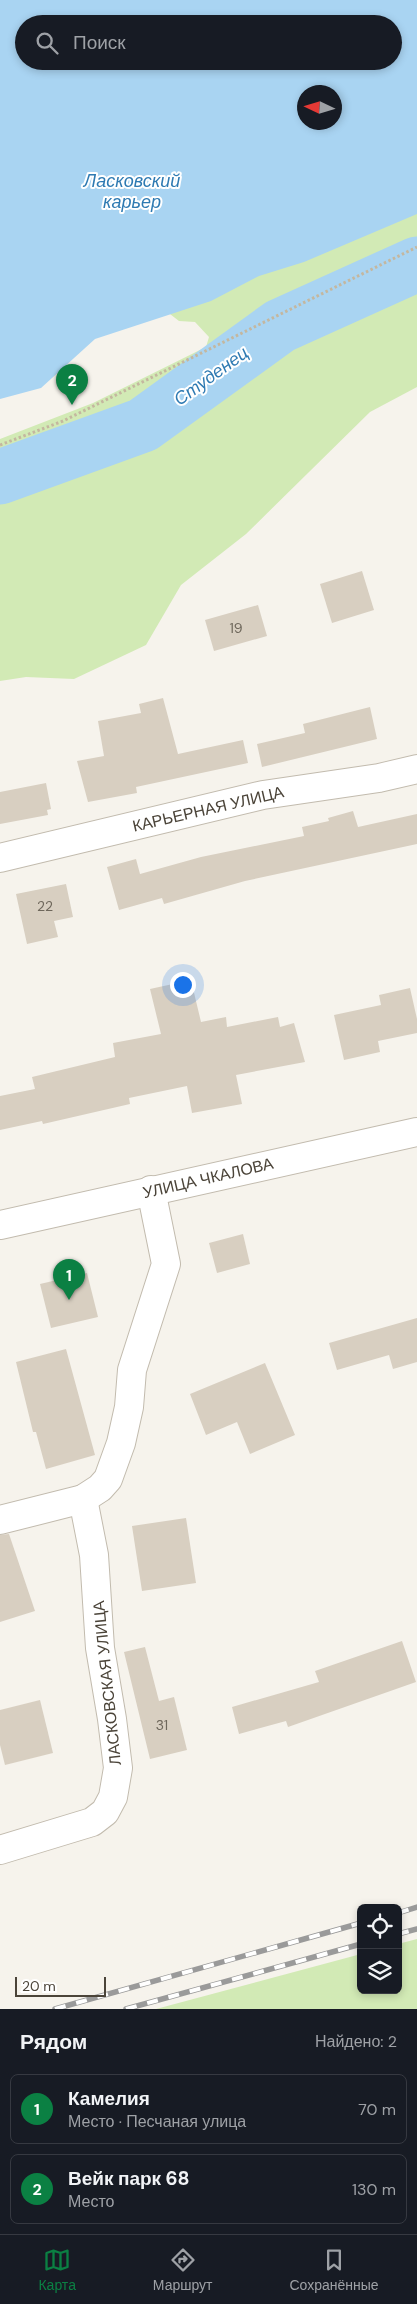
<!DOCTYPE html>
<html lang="ru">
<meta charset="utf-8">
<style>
body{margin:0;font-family:"DM Sans",sans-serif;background:#20242c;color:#f1f3f6}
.controls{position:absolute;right:15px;bottom:15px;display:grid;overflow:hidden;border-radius:8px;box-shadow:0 2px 8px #0003}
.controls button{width:45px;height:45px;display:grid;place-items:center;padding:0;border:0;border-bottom:1px solid #363941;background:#171b24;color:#f1f3f6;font:25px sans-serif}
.compass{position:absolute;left:297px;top:85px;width:45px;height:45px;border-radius:50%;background:#171b24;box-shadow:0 2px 8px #0003;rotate:274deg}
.scale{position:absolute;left:15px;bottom:12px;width:91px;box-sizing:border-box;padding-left:5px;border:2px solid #4b4439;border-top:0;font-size:14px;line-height:18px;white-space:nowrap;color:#4b4439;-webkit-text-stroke:4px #fff;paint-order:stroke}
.you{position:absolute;left:182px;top:984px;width:18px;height:18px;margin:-12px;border:4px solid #fff;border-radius:50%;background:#1a73e8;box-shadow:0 0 0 8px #1a73e833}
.badge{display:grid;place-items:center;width:32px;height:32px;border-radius:50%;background:#0b8043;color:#fff;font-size:16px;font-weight:700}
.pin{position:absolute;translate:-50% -41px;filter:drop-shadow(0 1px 2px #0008)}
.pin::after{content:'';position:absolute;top:26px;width:18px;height:15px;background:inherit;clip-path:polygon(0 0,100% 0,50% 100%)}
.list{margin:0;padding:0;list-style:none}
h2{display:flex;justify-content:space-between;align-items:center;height:65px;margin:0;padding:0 20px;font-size:21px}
h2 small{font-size:16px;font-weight:400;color:#9ea1a6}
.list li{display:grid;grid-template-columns:32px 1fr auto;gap:15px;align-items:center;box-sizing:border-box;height:70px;margin:0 10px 10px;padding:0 10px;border:1px solid #363941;border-radius:8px}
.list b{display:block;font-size:19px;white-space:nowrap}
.list p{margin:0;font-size:16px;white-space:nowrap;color:#9ea1a6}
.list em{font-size:16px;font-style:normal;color:#9ea1a6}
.icon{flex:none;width:28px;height:28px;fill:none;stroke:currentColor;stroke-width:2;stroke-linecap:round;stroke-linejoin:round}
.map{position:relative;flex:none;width:417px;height:2009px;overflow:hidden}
.search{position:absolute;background:#171b24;box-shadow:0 2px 8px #0003;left:15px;right:15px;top:15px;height:55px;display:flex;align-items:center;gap:12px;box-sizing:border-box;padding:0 18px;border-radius:28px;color:#9ea1a6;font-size:19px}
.sheet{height:225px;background:#171b24}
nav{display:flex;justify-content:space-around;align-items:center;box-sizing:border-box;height:70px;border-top:1px solid #363941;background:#171b24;font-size:14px;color:#9ea1a6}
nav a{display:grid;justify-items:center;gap:2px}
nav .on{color:#0b8043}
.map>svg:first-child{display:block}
.green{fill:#d2eab5}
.water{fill:#a9d4f2;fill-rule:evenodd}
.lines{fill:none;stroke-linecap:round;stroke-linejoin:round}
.river{stroke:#a9d4f2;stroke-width:55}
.building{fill:#d8cfc1}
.minor-casing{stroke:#c2bbae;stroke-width:30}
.path{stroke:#c4b79f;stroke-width:3;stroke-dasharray:2.5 2.5;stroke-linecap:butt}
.minor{stroke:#fff;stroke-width:28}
.rail-casing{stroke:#9a9a9a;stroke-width:5.5}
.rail{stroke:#fff;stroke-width:4;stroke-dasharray:11;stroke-linecap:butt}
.labels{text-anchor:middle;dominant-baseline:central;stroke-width:4;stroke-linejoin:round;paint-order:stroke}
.number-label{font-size:14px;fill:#6e675b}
.street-label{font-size:16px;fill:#4b4439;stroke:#fff}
.water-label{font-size:18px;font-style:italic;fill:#2e7ab2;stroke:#fff}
</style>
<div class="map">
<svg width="417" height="2009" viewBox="0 0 417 2009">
<rect width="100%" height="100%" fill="#f6f3ec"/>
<g class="green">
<path d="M 417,192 L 417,387 L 370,412 L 246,534 L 181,585 L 146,645 L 74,679 L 26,677 L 0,681 L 0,439 L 93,403 L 206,347 L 209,337 L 195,322 L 179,321 L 157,304 Z"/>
<path d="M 417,1939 L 417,2009 L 156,2009 L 361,1954 L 361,1990 L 398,1990 L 398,1944 Z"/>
</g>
<path class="water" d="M 0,0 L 417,0 L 417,214 L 304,262 L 259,276 L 211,301 L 95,339 L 41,388 L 0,399 ZM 24,24 L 393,24 L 393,61 L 24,61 ZM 304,92 L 334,92 L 334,122 L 304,122 Z"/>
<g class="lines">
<path class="river" d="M 0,477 L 143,425 L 280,326 L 417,264"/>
</g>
<g class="building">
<path d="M 362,571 L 374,610 L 332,623 L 320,584 Z"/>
<path d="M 258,605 L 267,636 L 214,651 L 205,620 Z"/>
<path d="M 163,698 L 178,754 L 243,740 L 248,763 L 136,787 L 137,793 L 88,802 L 77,761 L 104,756 L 98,721 L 141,713 L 139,704 Z"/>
<path d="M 370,707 L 377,739 L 262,767 L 257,744 L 305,733 L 303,724 Z"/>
<path d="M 46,783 L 51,809 L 47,810 L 48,815 L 0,824 L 0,792 Z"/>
<path d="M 353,811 L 358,827 L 417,814 L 417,844 L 245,881 L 164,904 L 162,898 L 119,910 L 107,867 L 136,859 L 140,874 L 201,857 L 304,836 L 302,827 L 329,821 L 328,818 Z"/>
<path d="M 66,884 L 73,917 L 54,921 L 58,937 L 27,944 L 16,894 Z"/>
<path d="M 191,980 L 201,1022 L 226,1017 L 227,1027 L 278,1017 L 280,1027 L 294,1023 L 305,1062 L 236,1075 L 242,1104 L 192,1113 L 187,1086 L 129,1098 L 130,1104 L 43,1124 L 42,1121 L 0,1130 L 0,1096 L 35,1089 L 32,1077 L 115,1057 L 113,1043 L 161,1034 L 150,989 Z"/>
<path d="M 410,988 L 417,1019 L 417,1033 L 378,1041 L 380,1052 L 344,1060 L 334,1015 L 381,1005 L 379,995 Z"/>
<path d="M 243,1234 L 250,1264 L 217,1273 L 209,1243 Z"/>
<path d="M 87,1273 L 98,1317 L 51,1328 L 40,1284 Z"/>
<path d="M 417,1318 L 417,1362 L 393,1369 L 389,1355 L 337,1370 L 329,1343 Z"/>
<path d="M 66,1349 L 95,1455 L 46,1469 L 36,1432 L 33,1432 L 16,1362 Z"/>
<path d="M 265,1363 L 295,1435 L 250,1454 L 237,1422 L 206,1435 L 190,1394 Z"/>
<path d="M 186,1518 L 196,1583 L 142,1591 L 132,1526 Z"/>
<path d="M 9,1534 L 35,1611 L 0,1622 L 0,1535 Z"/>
<path d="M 402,1641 L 416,1682 L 288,1727 L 286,1721 L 239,1734 L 232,1707 L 319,1682 L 315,1671 Z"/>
<path d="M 145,1647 L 159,1701 L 174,1697 L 187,1750 L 150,1759 L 124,1652 Z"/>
<path d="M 40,1700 L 53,1753 L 5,1765 L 0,1745 L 0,1710 Z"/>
</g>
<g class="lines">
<g class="minor-casing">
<g id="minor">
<path d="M 0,858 L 263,795 L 379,778 L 417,769"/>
<path d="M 0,1225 L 417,1132"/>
<path d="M 0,1520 L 83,1499 L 100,1488 L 108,1479 L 121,1443 L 129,1407 L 132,1370 L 166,1264 L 151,1190"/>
<path d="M 0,1850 L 92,1822 L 105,1812 L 113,1797 L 118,1768 L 112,1719 L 100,1648 L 94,1555 L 83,1499"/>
</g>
</g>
<path class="path" d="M 0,445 L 63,421 L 417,247"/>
<use href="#minor" class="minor"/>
<g class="rail-casing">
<g id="rail">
<path d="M 398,1913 L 417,1907"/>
<path d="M 398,1934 L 417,1929"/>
<path d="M 55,2009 L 361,1923"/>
<path d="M 126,2009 L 361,1944"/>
</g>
</g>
<use href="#rail" class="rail"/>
</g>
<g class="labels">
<g class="number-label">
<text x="236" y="628">19</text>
<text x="45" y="906">22</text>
<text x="162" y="1725">31</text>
</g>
<g class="street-label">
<text transform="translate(208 809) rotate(-13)">КАРЬЕРНАЯ УЛИЦА</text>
<text transform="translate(208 1178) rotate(-13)">УЛИЦА ЧКАЛОВА</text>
<text transform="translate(107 1683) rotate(-96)">ЛАСКОВСКАЯ УЛИЦА</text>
</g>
<g class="water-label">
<text x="132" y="181">Ласковский<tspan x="132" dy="21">карьер</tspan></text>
<text transform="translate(211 376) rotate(-36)">Студенец</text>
</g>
</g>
</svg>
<div class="controls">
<button><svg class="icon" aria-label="locate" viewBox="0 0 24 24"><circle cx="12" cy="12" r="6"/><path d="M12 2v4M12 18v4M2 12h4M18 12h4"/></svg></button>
<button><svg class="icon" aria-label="layers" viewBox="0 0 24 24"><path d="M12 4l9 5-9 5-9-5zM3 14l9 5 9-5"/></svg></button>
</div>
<svg class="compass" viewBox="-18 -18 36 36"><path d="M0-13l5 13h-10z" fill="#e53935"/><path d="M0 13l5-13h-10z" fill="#9ea1a6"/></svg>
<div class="scale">20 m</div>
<div class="you"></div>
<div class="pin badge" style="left:69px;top:1300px">1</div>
<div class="pin badge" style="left:72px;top:405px">2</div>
<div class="search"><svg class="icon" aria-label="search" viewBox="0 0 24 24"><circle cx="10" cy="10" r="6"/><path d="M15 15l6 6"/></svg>Поиск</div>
</div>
<section class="sheet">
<h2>Рядом<small>Найдено: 2</small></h2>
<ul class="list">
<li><span class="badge">1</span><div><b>Камелия</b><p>Место · Песчаная улица</p></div><em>70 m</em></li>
<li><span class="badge">2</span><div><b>Вейк парк 68</b><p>Место</p></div><em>130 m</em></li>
</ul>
</section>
<nav>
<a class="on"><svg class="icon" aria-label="map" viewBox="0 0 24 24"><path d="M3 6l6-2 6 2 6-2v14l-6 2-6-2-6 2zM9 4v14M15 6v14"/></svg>Карта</a>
<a><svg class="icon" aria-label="directions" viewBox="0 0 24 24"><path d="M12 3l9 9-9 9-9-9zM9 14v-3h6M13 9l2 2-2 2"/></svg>Маршрут</a>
<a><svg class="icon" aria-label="saved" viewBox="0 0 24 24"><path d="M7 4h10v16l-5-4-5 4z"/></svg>Сохранённые</a>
</nav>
